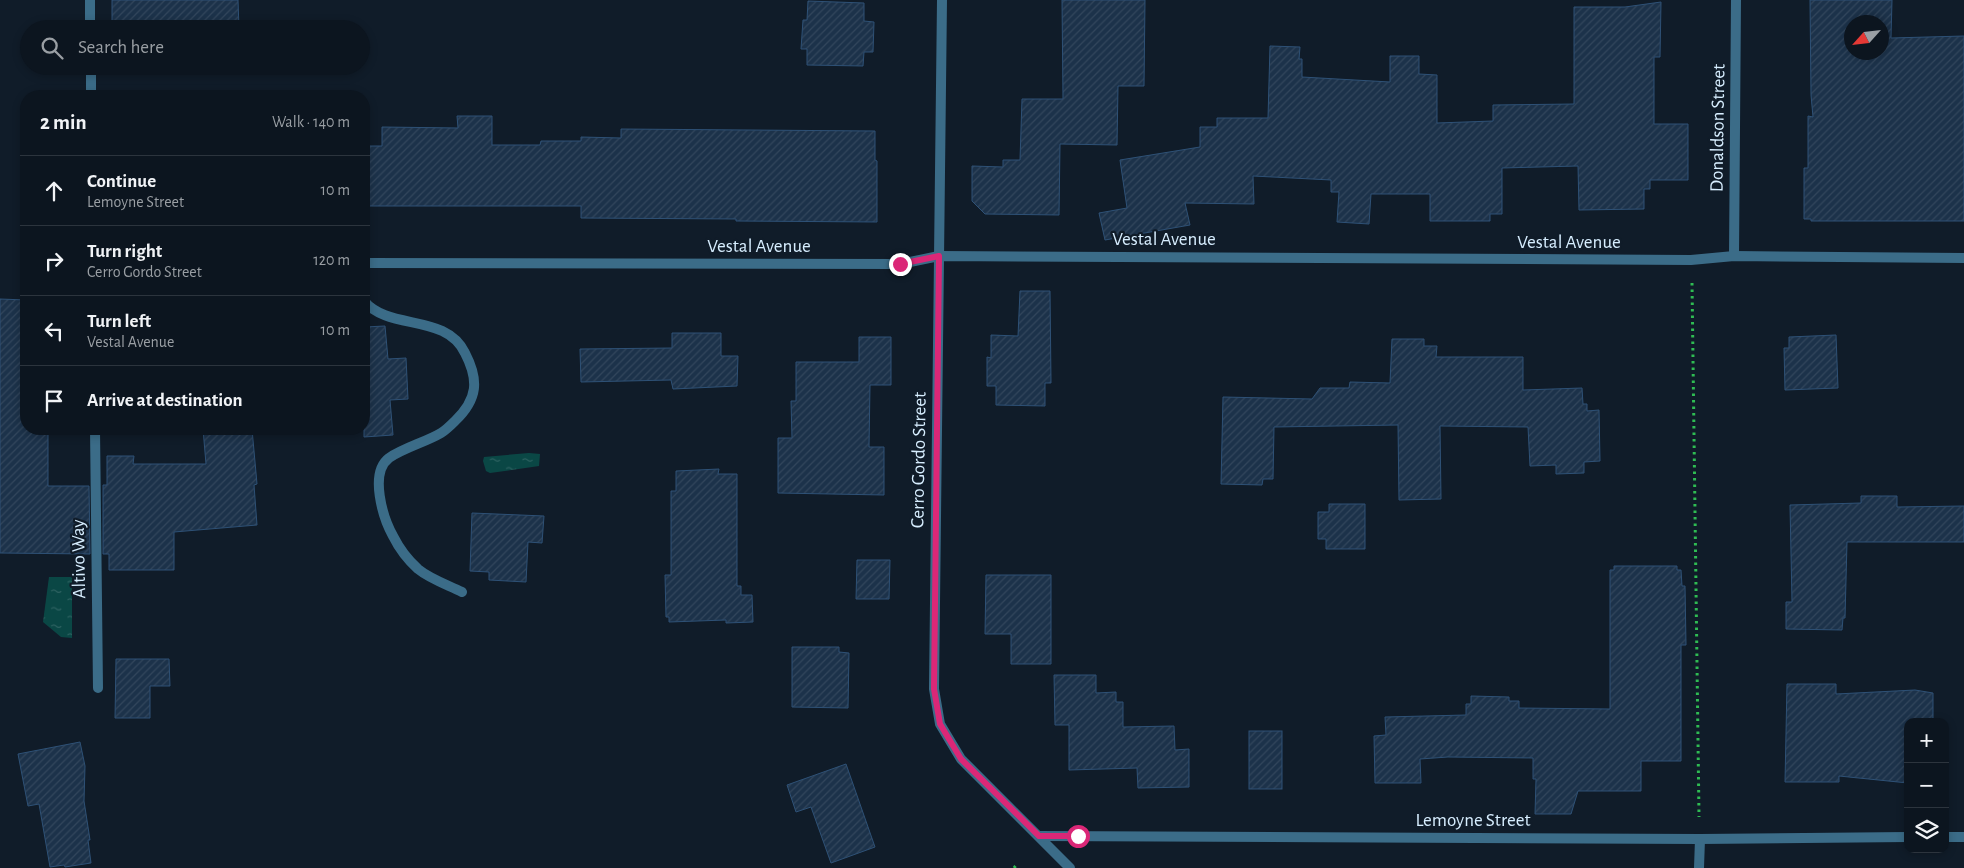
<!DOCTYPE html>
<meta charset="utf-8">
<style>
body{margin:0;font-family:"Alegreya Sans",sans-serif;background:#1a222c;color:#f1f3f6}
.controls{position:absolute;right:15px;bottom:15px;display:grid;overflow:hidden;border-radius:10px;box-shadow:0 2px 8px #0003}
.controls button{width:45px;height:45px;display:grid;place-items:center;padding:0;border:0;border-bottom:1px solid #2c343d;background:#0c151f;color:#f1f3f6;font:25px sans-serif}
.compass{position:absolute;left:1844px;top:15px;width:45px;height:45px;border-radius:50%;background:#0c151f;box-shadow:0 2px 8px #0003;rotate:243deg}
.stop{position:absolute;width:15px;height:15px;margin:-11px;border:4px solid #db2777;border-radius:50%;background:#fff}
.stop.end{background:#db2777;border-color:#fff;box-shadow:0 1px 5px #0008}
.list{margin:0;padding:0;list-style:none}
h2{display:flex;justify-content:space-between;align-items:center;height:65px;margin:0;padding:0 20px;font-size:21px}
h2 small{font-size:16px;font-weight:400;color:#9a9fa4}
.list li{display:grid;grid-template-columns:32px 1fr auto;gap:15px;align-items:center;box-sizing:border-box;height:70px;padding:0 20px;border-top:1px solid #2c343d}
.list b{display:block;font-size:19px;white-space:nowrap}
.list p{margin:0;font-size:16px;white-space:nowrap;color:#9a9fa4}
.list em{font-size:16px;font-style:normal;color:#9a9fa4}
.icon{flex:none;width:28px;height:28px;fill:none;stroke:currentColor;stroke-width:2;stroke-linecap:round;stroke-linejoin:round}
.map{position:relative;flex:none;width:1964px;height:868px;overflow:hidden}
.search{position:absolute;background:#0c151f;box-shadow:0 2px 8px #0003;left:20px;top:20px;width:350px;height:55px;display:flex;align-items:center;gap:12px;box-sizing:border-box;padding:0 18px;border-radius:28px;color:#9a9fa4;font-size:19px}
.panel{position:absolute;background:#0c151f;box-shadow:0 2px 8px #0003;left:20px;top:90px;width:350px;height:345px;border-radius:20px}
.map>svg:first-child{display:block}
.water{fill:url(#water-ripples)}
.building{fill:url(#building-hatch);stroke:#2e5176;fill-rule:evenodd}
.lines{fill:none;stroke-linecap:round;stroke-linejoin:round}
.path{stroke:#2fbc53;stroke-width:3;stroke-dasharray:2.5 4;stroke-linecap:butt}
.lane{stroke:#3b6c88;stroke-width:10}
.street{stroke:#3b6c88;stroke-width:10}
.route{stroke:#db2777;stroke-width:6}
.labels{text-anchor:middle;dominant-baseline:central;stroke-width:4.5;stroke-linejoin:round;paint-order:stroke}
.street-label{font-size:19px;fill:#d7eeff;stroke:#101c29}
</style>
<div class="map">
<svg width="1964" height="868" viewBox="0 0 1964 868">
<defs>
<pattern id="water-ripples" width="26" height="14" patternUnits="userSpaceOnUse" patternTransform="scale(1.25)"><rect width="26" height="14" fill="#0a4745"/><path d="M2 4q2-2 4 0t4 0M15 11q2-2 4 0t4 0" fill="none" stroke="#2d6261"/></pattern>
<pattern id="building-hatch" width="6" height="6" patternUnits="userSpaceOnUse" patternTransform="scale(1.25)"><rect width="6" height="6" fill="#1c324a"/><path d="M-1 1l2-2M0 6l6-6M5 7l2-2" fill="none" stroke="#32465c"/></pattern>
</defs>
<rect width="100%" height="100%" fill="#101c29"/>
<g class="water">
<path d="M 529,453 L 540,454 L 539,466 L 490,473 L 486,471 L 483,461 L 484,457 Z"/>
<path d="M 49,577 L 72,577 L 72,638 L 61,637 L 43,622 Z"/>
</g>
<g class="building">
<path d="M 112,0 L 238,0 L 239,29 L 112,29 Z"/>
<path d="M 1062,0 L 1145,0 L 1144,86 L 1118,86 L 1117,145 L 1060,144 L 1059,215 L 985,214 L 972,201 L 972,166 L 1003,167 L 1003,160 L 1020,160 L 1022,99 L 1063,99 Z"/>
<path d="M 1810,0 L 1892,0 L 1891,38 L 1964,36 L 1964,221 L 1811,221 L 1811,219 L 1804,219 L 1804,168 L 1808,168 L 1808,116 L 1813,117 L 1811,95 ZM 1852,22 L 1882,22 L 1882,52 L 1852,52 Z"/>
<path d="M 808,1 L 864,3 L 864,21 L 874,22 L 873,52 L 864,52 L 863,66 L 807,65 L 807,49 L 801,49 L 803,20 L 807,20 Z"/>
<path d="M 1661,2 L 1660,57 L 1654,57 L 1654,124 L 1688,124 L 1688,180 L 1650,180 L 1650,189 L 1644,189 L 1644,209 L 1579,210 L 1578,166 L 1502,168 L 1502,214 L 1490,214 L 1490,221 L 1430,221 L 1430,194 L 1371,194 L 1369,224 L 1337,222 L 1339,192 L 1331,192 L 1331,180 L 1253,176 L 1254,204 L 1185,203 L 1190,225 L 1105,240 L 1099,213 L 1127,208 L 1120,160 L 1200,147 L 1200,127 L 1217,127 L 1217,118 L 1268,118 L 1270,46 L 1300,47 L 1299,59 L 1302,59 L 1302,77 L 1390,82 L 1390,56 L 1419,56 L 1419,74 L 1437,75 L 1437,123 L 1493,121 L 1493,105 L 1574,104 L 1574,7 L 1625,7 Z"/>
<path d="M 457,116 L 492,116 L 492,145 L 540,145 L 541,141 L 581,141 L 581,137 L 621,138 L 621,129 L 875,131 L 875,160 L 877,161 L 877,222 L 736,221 L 736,219 L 581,218 L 581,206 L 364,206 L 364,146 L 382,146 L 382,127 L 458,128 Z"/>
<path d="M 1020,291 L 1050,291 L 1051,383 L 1045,383 L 1045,406 L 996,405 L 996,386 L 987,386 L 987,357 L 991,358 L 991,335 L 1018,336 Z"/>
<path d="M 0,299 L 26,300 L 26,429 L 48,429 L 48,486 L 89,486 L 90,554 L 0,553 Z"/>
<path d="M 385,326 L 388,359 L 406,358 L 408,399 L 390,400 L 393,435 L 364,437 L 364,327 Z"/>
<path d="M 672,333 L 721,333 L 721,356 L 738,356 L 737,386 L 673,389 L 671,380 L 581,382 L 580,349 L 672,348 Z"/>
<path d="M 1836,335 L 1838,388 L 1785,390 L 1784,348 L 1789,348 L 1789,337 Z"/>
<path d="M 859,337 L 891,337 L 891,385 L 870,385 L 869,447 L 884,447 L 884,495 L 778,493 L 778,438 L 792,438 L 791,401 L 796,401 L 796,362 L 859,362 Z"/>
<path d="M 1392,339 L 1424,339 L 1424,346 L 1437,346 L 1436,357 L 1523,357 L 1523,390 L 1582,388 L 1583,404 L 1587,404 L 1587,411 L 1599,410 L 1600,461 L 1584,462 L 1584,473 L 1556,474 L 1556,465 L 1530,466 L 1528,427 L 1440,426 L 1441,499 L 1399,500 L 1398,425 L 1274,427 L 1273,479 L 1263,479 L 1262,485 L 1221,484 L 1223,397 L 1312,399 L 1320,388 L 1349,388 L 1350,382 L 1390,383 Z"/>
<path d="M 203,429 L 252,429 L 257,484 L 254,485 L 257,525 L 174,532 L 174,570 L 109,570 L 109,554 L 103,554 L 103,485 L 107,485 L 107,456 L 134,456 L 133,464 L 206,464 Z"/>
<path d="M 719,469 L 718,474 L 737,474 L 737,586 L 741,586 L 741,595 L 752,595 L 753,622 L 726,623 L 726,620 L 669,622 L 669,617 L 666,617 L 665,575 L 671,575 L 671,491 L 676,491 L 676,471 Z"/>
<path d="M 1861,496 L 1897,496 L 1897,507 L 1964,506 L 1964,542 L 1847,542 L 1845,618 L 1843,618 L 1842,630 L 1786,629 L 1786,602 L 1792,602 L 1790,505 L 1861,503 Z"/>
<path d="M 1329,504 L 1365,504 L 1365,549 L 1326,549 L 1326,539 L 1318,539 L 1318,512 L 1329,512 Z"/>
<path d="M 472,513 L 544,516 L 542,543 L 528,542 L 526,582 L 489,580 L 489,572 L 470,571 Z"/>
<path d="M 857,560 L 890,560 L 889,599 L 856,599 Z"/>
<path d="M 1614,566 L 1677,566 L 1677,570 L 1681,570 L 1682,586 L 1685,586 L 1686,645 L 1681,645 L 1681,761 L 1641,761 L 1641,791 L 1578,791 L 1571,814 L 1535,814 L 1536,779 L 1533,779 L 1533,758 L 1448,757 L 1420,759 L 1421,783 L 1375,783 L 1374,736 L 1386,735 L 1385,717 L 1466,715 L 1466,704 L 1471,704 L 1471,696 L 1509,697 L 1509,701 L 1519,701 L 1519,708 L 1610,709 L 1610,570 L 1614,570 Z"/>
<path d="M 986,575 L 1051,575 L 1051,664 L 1011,664 L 1011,634 L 985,634 Z"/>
<path d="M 792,647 L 839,647 L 839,652 L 849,653 L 848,708 L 792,707 Z"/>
<path d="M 116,659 L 169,659 L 170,686 L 150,686 L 150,718 L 115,718 Z"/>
<path d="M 1054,675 L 1096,675 L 1096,693 L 1116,692 L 1116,702 L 1123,702 L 1123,727 L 1174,726 L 1175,750 L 1189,749 L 1189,787 L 1138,788 L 1137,768 L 1069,770 L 1069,725 L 1055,725 Z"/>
<path d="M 1787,684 L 1836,684 L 1836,694 L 1915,690 L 1933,693 L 1933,722 L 1908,722 L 1908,783 L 1839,776 L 1839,782 L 1785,782 Z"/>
<rect x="1249" y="731" width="33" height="58"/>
<path d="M 80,742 L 85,766 L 84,801 L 90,840 L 88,840 L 91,863 L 65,867 L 64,865 L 50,867 L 39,804 L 28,806 L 18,754 Z"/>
<path d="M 846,764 L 875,847 L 831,863 L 811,807 L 796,812 L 787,785 Z"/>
</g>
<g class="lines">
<g class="path">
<path d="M 1692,283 L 1699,817"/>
<path d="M 1014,868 L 1017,864"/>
</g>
<g class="lane">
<path d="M 364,301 C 389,331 446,313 465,353 C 479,380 478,399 455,421 C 451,425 446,430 441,433 C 426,442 403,448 389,458 C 369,473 383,518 393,536 C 399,548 408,560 418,569 C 430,579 448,585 462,592"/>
<path d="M 1699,868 L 1700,839"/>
</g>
<g class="street">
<path d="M 90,0 L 90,29"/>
<path d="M 942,0 L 934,689 L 940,724 L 961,759 L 1070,868"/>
<path d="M 91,66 L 91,96"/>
<path d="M 1734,256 L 1736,0"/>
<path d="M 364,263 L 900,264 L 939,256 L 1691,260 L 1734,256 L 1964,258"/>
<path d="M 95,429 L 98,688"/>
<path d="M 1039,836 L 1700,839 L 1908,837"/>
<path d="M 1945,837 L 1964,837"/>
</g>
</g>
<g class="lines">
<path class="route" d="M 900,264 L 939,256 L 934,689 L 940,724 L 961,759 L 1039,836 L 1078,836"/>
</g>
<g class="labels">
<g class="street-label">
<text transform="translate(1718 128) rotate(-89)">Donaldson Street</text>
<text x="1164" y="239">Vestal Avenue</text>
<text x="1569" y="242">Vestal Avenue</text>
<text x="759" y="246">Vestal Avenue</text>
<text transform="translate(919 460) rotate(-89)">Cerro Gordo Street</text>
<text transform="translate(79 559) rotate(-91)">Altivo Way</text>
<text x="1473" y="820">Lemoyne Street</text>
</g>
</g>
</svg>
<div class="controls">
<button>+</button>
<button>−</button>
<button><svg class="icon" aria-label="layers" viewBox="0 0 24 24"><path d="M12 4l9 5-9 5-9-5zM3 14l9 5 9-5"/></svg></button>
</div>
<svg class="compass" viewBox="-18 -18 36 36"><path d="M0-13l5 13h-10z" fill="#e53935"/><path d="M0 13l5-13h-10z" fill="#9a9fa4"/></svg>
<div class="stop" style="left:1078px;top:836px"></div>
<div class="stop end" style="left:900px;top:264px"></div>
<div class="search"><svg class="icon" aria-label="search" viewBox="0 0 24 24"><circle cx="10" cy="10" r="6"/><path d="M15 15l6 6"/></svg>Search here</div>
<section class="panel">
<h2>2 min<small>Walk · 140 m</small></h2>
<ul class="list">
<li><svg class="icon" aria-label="ahead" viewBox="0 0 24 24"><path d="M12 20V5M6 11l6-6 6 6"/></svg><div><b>Continue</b><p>Lemoyne Street</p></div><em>10 m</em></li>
<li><svg class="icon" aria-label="right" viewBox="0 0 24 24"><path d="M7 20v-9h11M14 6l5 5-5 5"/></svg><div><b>Turn right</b><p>Cerro Gordo Street</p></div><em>120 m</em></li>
<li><svg class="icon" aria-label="left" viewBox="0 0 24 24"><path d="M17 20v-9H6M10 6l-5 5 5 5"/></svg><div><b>Turn left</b><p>Vestal Avenue</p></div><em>10 m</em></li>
<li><svg class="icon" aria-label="arrive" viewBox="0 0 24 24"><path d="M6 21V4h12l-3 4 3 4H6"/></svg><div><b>Arrive at destination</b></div></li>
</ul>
</section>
</div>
